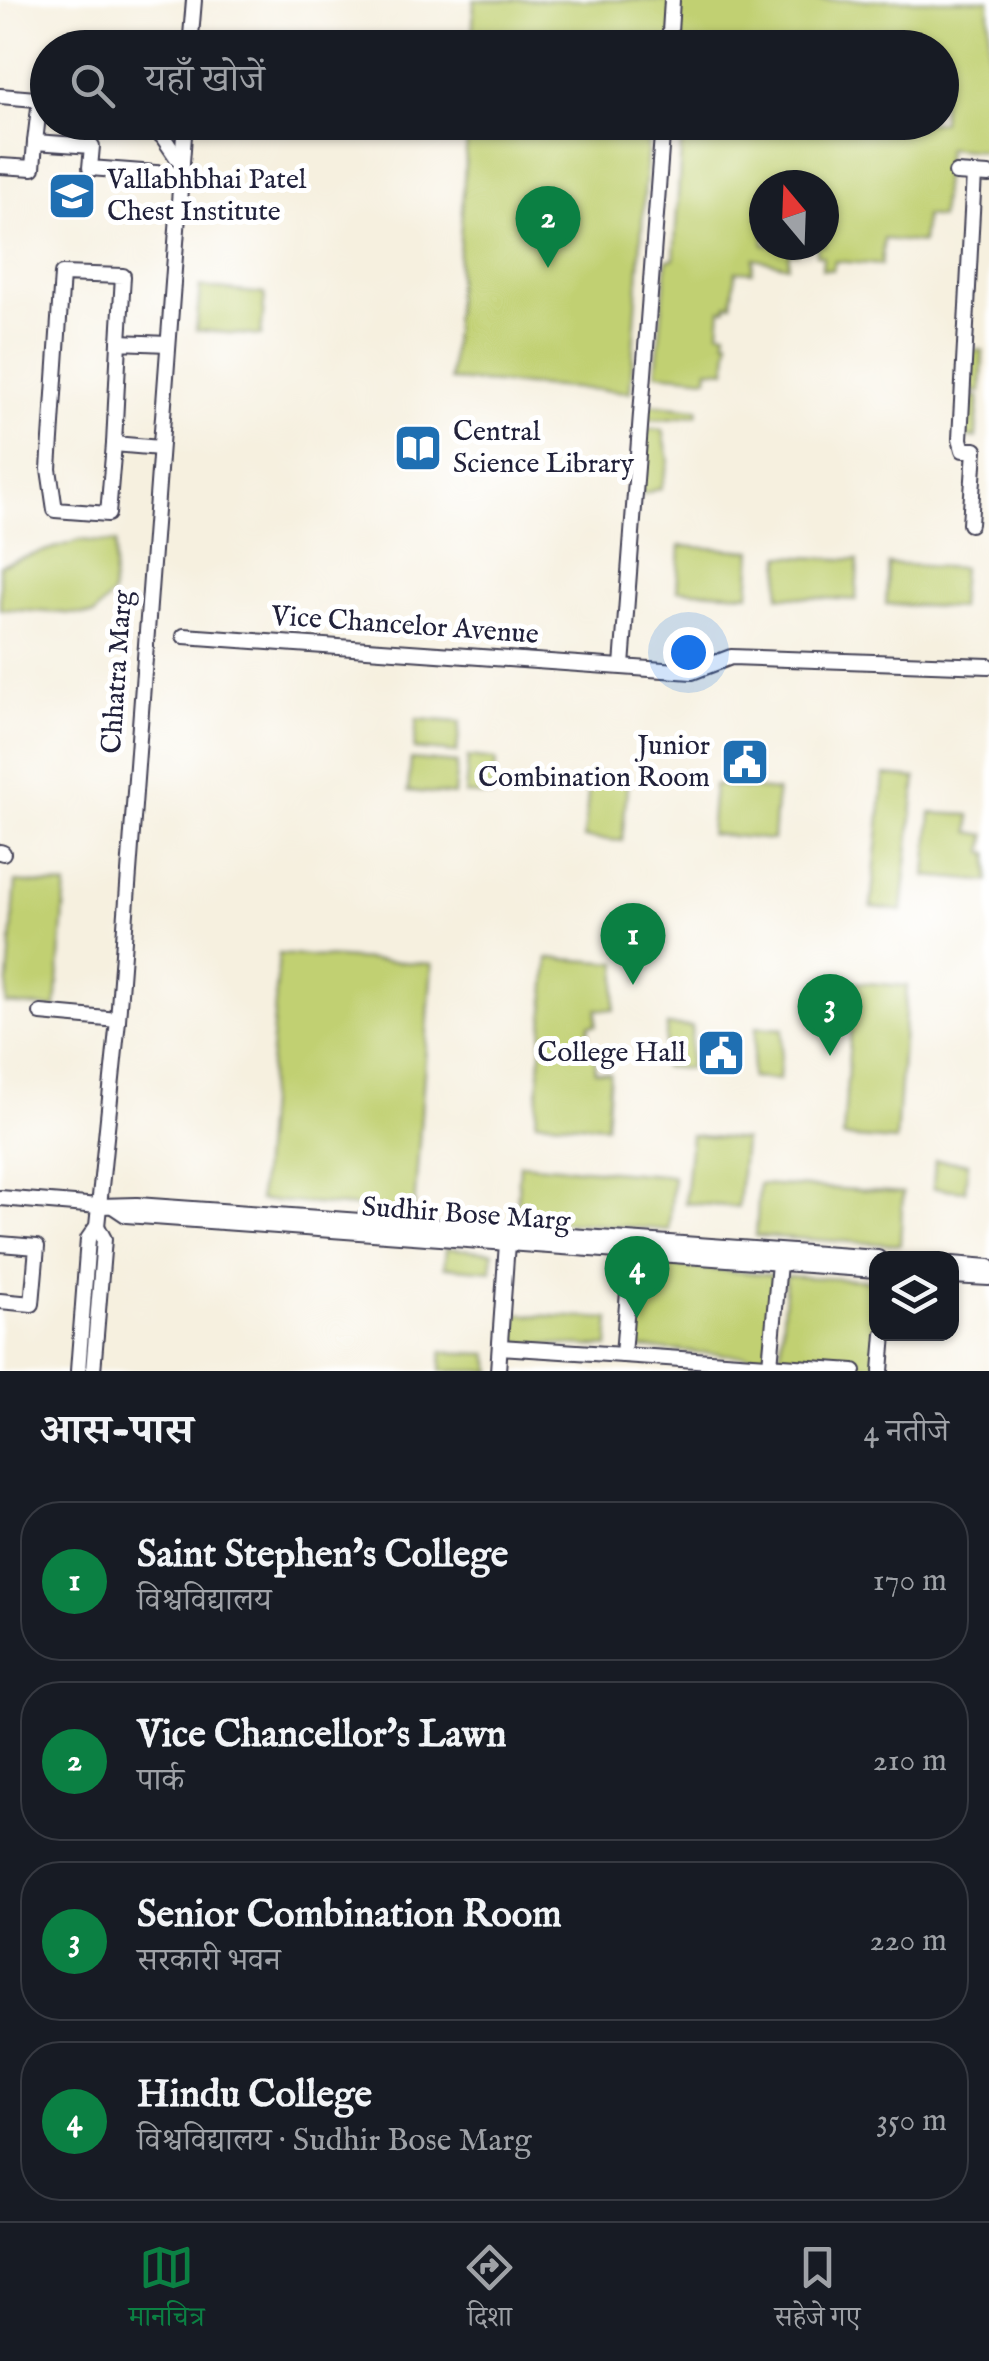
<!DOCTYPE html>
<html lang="hi">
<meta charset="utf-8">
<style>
body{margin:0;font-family:"IM FELL English","Noto Serif Devanagari",serif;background:#242831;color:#f1f3f6}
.controls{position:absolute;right:30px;bottom:30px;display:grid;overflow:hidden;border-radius:20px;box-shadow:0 2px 8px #0004}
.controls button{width:90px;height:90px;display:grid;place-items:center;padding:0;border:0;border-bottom:2px solid #363941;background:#171b24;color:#f1f3f6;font:50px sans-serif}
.compass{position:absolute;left:749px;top:170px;width:90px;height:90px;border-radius:50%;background:#171b24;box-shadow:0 2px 8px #0004;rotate:341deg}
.you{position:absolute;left:688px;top:652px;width:35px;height:35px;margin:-25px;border:8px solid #fff;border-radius:50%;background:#1a73e8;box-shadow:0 0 0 15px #1a73e833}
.badge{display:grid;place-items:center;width:65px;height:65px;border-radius:50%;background:#0b8043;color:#fff;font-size:32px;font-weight:700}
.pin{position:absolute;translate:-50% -82px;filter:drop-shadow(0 2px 5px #0008)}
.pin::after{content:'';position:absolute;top:52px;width:35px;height:30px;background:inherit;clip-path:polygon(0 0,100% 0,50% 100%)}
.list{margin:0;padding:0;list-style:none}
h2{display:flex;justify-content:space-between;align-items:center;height:130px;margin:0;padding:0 40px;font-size:42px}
h2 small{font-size:32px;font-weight:400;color:#9ea1a6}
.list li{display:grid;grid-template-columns:65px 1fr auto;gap:30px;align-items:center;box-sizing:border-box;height:160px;margin:0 20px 20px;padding:0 20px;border:2px solid #363941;border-radius:40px}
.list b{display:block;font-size:38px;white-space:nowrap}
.list p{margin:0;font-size:32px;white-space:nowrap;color:#9ea1a6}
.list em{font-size:32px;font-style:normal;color:#9ea1a6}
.icon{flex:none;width:55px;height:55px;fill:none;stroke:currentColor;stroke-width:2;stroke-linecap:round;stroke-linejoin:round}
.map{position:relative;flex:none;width:989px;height:1371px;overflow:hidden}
.search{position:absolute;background:#171b24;box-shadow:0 2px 8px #0004;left:30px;right:30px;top:30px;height:110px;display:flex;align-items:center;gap:25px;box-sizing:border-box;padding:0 35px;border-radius:55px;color:#9ea1a6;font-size:38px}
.sheet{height:850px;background:#171b24}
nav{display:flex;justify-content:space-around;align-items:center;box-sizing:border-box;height:140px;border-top:2px solid #363941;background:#171b24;font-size:28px;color:#9ea1a6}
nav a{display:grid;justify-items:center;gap:5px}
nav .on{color:#0b8043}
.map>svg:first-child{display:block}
.green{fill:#c1d072;stroke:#727956;stroke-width:2.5}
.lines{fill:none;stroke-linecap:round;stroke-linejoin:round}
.minor-casing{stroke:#424154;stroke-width:18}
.minor{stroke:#fff;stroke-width:14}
.labels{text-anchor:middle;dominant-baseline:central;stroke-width:10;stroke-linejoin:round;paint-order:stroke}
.poi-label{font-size:28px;fill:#22223b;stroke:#fff;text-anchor:start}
.street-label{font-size:28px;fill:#22223b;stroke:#fff}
</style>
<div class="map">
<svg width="989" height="1371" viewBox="0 0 989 1371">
<rect width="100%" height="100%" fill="#fff"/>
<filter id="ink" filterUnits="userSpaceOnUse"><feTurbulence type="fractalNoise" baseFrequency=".01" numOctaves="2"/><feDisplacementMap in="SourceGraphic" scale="20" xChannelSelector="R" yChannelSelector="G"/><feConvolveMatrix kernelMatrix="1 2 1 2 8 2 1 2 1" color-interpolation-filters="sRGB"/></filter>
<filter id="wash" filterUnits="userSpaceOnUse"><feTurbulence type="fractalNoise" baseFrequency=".0048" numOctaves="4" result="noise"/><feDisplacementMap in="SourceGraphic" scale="40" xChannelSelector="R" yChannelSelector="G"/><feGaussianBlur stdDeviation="2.25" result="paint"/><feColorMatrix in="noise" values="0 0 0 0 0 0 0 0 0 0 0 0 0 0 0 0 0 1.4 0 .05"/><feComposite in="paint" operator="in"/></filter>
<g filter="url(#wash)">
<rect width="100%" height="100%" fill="#f6f0df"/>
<g class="green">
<path d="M 474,0 L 989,0 L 989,152 L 947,148 L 940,218 L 925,216 L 922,243 L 884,239 L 881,265 L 835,261 L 833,270 L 822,269 L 823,256 L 816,255 L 817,245 L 824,245 L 824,185 L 764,185 L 764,245 L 798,245 L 797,253 L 789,253 L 788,266 L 754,258 L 752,272 L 736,271 L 732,304 L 727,304 L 726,309 L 721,309 L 719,331 L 726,332 L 725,340 L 729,340 L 726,370 L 708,369 L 707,378 L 656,373 L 667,260 L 674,259 L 682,132 L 649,129 L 630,392 L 450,380 L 468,123 L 942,122 L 942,48 L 472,47 Z"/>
<path d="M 200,287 L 265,294 L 261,336 L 196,330 Z"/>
<path d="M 971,350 L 983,351 L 981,392 L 968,391 Z"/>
<path d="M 966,396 L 979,397 L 976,438 L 963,437 Z"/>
<path d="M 647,404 L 698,409 L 697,415 C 679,416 665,422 646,419 Z"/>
<path d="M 644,428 L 663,430 L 669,461 L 661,488 L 640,495 Z"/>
<path d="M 80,540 L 116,543 L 112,595 L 94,615 L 0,609 L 0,565 Z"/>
<path d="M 680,546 L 752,551 L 749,594 L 677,590 Z"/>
<path d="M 781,556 L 858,560 L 856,600 L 779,596 Z"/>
<path d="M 888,564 L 962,568 L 959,608 L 886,604 Z"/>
<path d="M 417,719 L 460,722 L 457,753 L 414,749 Z"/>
<path d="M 468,757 L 496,760 L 493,796 L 465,794 Z"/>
<path d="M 411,759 L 457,763 L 454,795 L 408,791 Z"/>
<path d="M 590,773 L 628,777 L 622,841 L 584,838 Z"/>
<path d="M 884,775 L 916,778 L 902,911 L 871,907 Z"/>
<path d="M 714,785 L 777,791 L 773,840 L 710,834 Z"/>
<path d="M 931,813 L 970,815 L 970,832 L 986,835 L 984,852 L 989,853 L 989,882 L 926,876 Z"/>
<path d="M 16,882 L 66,886 L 56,1008 L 6,1004 Z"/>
<path d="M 279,954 L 432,964 L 414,1211 L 259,1200 Z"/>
<path d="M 548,958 L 618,963 L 614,1010 L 597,1009 L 596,1025 L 589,1025 L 587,1052 L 596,1053 L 595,1071 L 610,1073 L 606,1126 L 536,1121 Z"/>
<path d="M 854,982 L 907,986 L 896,1141 L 843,1137 Z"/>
<path d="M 667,1025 L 692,1027 L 689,1069 L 663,1067 Z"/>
<path d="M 756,1027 L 783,1029 L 779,1080 L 751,1078 Z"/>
<path d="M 691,1135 L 744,1140 L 738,1207 L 685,1203 Z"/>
<path d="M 935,1160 L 968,1163 L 965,1191 L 933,1188 Z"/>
<path d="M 520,1164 L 673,1176 L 669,1230 L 516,1219 Z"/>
<path d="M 759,1184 L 903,1193 L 900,1245 L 756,1236 Z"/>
<path d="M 446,1248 L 493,1252 L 491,1271 L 444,1267 Z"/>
<path d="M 636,1263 L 774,1275 L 767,1354 L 757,1357 L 630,1347 Z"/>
<path d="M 786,1276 L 876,1281 L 876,1366 L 780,1359 Z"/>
<path d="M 510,1314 L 610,1319 L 608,1347 L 509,1342 Z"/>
<path d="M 442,1352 L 488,1354 L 492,1371 L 441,1371 Z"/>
</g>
</g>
<g filter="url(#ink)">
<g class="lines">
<g class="minor-casing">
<g id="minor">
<path d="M 190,48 L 194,0"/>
<path d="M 669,48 L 672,0"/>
<path d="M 0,96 L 48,100"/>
<path d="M 146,122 L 163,137 L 182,165"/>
<path d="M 35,142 L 40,99"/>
<path d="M 0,166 L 33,168 L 35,142 L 92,146 L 90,168 L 182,175"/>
<path d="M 956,173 L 989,175"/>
<path d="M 114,444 L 108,514 L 55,510 L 49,469 L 62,274 L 123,276 L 119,342"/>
<path d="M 160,448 L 114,444 L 119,342 L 168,344"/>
<path d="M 970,524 L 975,450 L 963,450 L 960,439 L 974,174"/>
<path d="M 184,636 L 692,672 L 731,657 L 989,666"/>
<path d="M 622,666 L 663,122"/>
<path d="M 0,852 L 3,853"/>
<path d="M 41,1013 L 118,1020"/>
<path d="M 0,1198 L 99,1206 L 137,1205 L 878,1258"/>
<path d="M 114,1207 L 126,1215 L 876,1270"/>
<path d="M 0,1244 L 37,1247 L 32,1304 L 0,1301"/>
<path d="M 631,1253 L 623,1355 L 854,1371"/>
<path d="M 952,1264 L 989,1267"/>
<path d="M 952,1276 L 989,1278"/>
<path d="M 500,1347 L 623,1355"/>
<path d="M 770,1365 L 779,1263"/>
<path d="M 78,1371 L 88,1239 L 97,1226 L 118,1020 L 185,122"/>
<path d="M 93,1371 L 104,1239 L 97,1226"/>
<path d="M 498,1371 L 507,1243"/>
<path d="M 881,1371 L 884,1334"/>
</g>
</g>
<use href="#minor" class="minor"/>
</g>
</g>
<defs>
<g id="university-square" transform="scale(2.5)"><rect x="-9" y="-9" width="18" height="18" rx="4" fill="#1f6fb2" stroke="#fff"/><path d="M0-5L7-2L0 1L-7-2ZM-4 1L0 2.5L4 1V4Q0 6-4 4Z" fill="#fff"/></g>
<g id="library-square" transform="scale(2.5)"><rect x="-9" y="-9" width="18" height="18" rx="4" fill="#1f6fb2" stroke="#fff"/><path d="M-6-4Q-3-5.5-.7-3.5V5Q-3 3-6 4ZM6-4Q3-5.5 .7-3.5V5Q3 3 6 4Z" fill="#fff"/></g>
<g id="civic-square" transform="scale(2.5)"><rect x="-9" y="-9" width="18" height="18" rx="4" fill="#1f6fb2" stroke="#fff"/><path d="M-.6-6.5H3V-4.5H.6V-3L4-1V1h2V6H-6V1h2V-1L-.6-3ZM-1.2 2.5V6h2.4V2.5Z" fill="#fff"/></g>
</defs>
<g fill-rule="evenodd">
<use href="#university-square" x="72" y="196"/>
<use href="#library-square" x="418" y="448"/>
<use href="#civic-square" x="745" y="762"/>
<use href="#civic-square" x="721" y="1053"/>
</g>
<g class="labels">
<g class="poi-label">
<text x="107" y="180">Vallabhbhai Patel<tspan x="107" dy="32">Chest Institute</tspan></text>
<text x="453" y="432">Central<tspan x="453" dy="32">Science Library</tspan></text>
<text x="710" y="746" text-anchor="end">Junior<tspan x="710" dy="32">Combination Room</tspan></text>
<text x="686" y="1053" text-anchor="end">College Hall</text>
</g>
<g class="street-label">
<text transform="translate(405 626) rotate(4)">Vice Chancelor Avenue</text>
<text transform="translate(118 672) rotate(-86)">Chhatra Marg</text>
<text transform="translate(466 1215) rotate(4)">Sudhir Bose Marg</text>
</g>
</g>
</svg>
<div class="controls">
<button><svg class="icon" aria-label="layers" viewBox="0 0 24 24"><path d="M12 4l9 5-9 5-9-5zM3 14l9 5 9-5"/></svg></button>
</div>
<svg class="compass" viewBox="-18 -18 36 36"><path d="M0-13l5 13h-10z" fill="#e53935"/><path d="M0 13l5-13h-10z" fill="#9ea1a6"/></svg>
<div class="you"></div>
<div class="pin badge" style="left:633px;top:985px">1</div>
<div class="pin badge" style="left:548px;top:268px">2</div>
<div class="pin badge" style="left:830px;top:1056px">3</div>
<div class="pin badge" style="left:637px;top:1318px">4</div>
<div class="search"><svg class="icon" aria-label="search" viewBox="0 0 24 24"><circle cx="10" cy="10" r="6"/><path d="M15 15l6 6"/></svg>यहाँ खोजें</div>
</div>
<section class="sheet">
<h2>आस-पास<small>4 नतीजे</small></h2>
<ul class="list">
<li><span class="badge">1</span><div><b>Saint Stephen's College</b><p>विश्वविद्यालय</p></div><em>170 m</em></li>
<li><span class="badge">2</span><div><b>Vice Chancellor's Lawn</b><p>पार्क</p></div><em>210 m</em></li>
<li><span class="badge">3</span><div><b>Senior Combination Room</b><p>सरकारी भवन</p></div><em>220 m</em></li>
<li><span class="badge">4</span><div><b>Hindu College</b><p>विश्वविद्यालय · Sudhir Bose Marg</p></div><em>350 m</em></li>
</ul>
</section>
<nav>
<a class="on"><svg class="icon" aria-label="map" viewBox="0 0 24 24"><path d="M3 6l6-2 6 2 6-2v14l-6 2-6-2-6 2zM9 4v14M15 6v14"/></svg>मानचित्र</a>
<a><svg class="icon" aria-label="directions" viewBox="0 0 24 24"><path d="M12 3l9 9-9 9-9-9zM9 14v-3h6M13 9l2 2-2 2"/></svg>दिशा</a>
<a><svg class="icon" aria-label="saved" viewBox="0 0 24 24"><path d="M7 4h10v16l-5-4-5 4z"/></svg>सहेजे गए</a>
</nav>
